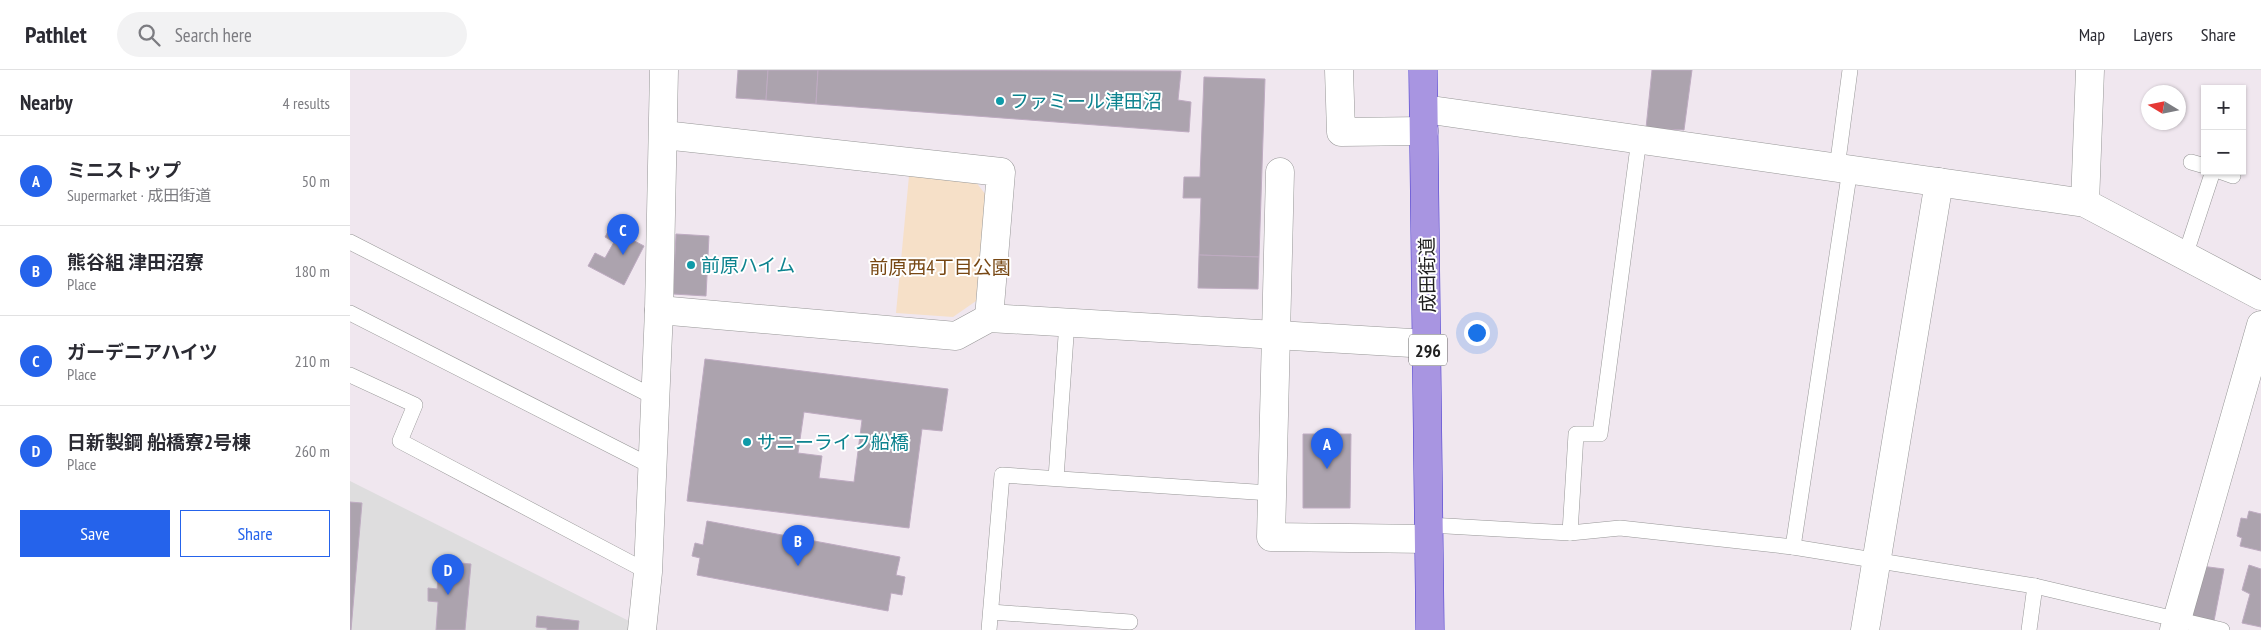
<!DOCTYPE html>
<meta charset="utf-8">
<style>
body{margin:0;font-family:"PT Sans Narrow","Noto Sans JP",sans-serif;background:#f2f2f3;color:#2b2b33}
.controls{position:absolute;right:15px;top:15px;display:grid;overflow:hidden;border-radius:0px;box-shadow:0 1px 4px #0004}
.controls button{width:45px;height:45px;display:grid;place-items:center;padding:0;border:0;border-bottom:1px solid #e1e1e2;background:#fff;color:#2b2b33;font:25px sans-serif}
.compass{position:absolute;left:1791px;top:15px;width:45px;height:45px;border-radius:50%;background:#fff;box-shadow:0 1px 4px #0004;rotate:280deg}
.you{position:absolute;left:1126px;top:262px;width:18px;height:18px;margin:-12px;border:4px solid #fff;border-radius:50%;background:#1a73e8;box-shadow:0 0 0 8px #1a73e833}
.badge{display:grid;place-items:center;width:32px;height:32px;border-radius:50%;background:#2563eb;color:#fff;font-size:16px;font-weight:700}
.pin{position:absolute;translate:-50% -41px;filter:drop-shadow(0 1px 2px #0008)}
.pin::after{content:'';position:absolute;top:26px;width:18px;height:15px;background:inherit;clip-path:polygon(0 0,100% 0,50% 100%)}
.list{margin:0;padding:0;list-style:none}
h2{display:flex;justify-content:space-between;align-items:center;height:65px;margin:0;padding:0 20px;font-size:21px}
h2 small{font-size:16px;font-weight:400;color:#7c7c81}
.list li{display:grid;grid-template-columns:32px 1fr auto;gap:15px;align-items:center;box-sizing:border-box;height:90px;padding:0 20px;border-top:1px solid #e1e1e2}
.list b{display:block;font-size:19px;white-space:nowrap}
.list p{margin:0;font-size:16px;white-space:nowrap;color:#7c7c81}
.list em{font-size:16px;font-style:normal;color:#7c7c81}
.actions{display:flex;gap:10px;padding:15px 20px}
.actions a{flex:1;padding:11px 0;border:1px solid #2563eb;border-radius:0px;text-align:center;font-size:18px;color:#2563eb}
.actions .main{background:#2563eb;color:#fff}
.icon{flex:none;width:28px;height:28px;fill:none;stroke:currentColor;stroke-width:2;stroke-linecap:round;stroke-linejoin:round}
.map{position:relative;flex:none;width:1911px;height:560px;overflow:hidden}
header{display:flex;align-items:center;gap:30px;box-sizing:border-box;height:70px;padding:0 25px;background:#fff;border-bottom:1px solid #e1e1e2}
header strong{font-size:24px}
nav{display:flex;gap:28px;margin-inline-start:auto;font-size:18px}
.search{width:350px;height:45px;background:#f2f2f3;display:flex;align-items:center;gap:12px;box-sizing:border-box;padding:0 18px;border-radius:28px;color:#7c7c81;font-size:19px}
main{display:flex}
aside{flex:1;background:#fff}
.map>svg:first-child{display:block}
.residential{fill:#deddde}
.park{fill:#f6e0c8}
.building{fill:#aca3ae;stroke:#beabc1;fill-rule:evenodd}
.lines{fill:none;stroke-linecap:round;stroke-linejoin:round}
.lane-casing{stroke:#979797;stroke-width:16}
.street-casing{stroke:#979797;stroke-width:29}
.highway-casing{stroke:#4233cf;stroke-width:29}
.lane{stroke:#fff;stroke-width:15}
.street{stroke:#fff;stroke-width:28}
.highway{stroke:#a895e1;stroke-width:28}
.culture-dot{fill:#0f9aa8;stroke:#fff;stroke-width:2}
.labels{text-anchor:middle;dominant-baseline:central;stroke-width:4;stroke-linejoin:round;paint-order:stroke}
.shield{fill:#fff;stroke:#636363;stroke-width:1}
.shield-label{font-size:18px;font-weight:bold;fill:#202020}
.culture-label{font-size:19px;fill:#0d838f;stroke:#fff;text-anchor:start}
.park-label{font-size:19px;fill:#784814;stroke:#fff}
.street-label{font-size:19px;fill:#202020;stroke:#fff}
</style>
<header>
<strong>Pathlet</strong>
<div class="search"><svg class="icon" aria-label="search" viewBox="0 0 24 24"><circle cx="10" cy="10" r="6"/><path d="M15 15l6 6"/></svg>Search here</div>
<nav><a>Map</a><a>Layers</a><a>Share</a></nav>
</header>
<main>
<aside>
<h2>Nearby<small>4 results</small></h2>
<ul class="list">
<li><span class="badge">A</span><div><b>ミニストップ</b><p>Supermarket · 成田街道</p></div><em>50 m</em></li>
<li><span class="badge">B</span><div><b>熊谷組 津田沼寮</b><p>Place</p></div><em>180 m</em></li>
<li><span class="badge">C</span><div><b>ガーデニアハイツ</b><p>Place</p></div><em>210 m</em></li>
<li><span class="badge">D</span><div><b>日新製鋼 船橋寮2号棟</b><p>Place</p></div><em>260 m</em></li>
</ul>
<div class="actions"><a class="main">Save</a><a>Share</a></div>
</aside>
<div class="map">
<svg width="1911" height="560" viewBox="0 0 1911 560">
<rect width="100%" height="100%" fill="#f0e7ef"/>
<path class="residential" d="M 0,411 L 281,552 L 280,560 L 0,560 Z"/>
<path class="park" d="M 559,106 L 625,111 L 636,125 L 626,231 L 603,247 L 546,243 Z"/>
<g class="building">
<path d="M 388,0 L 418,0 L 416,30 L 386,28 Z"/>
<path d="M 418,0 L 468,0 L 466,34 L 416,30 Z"/>
<path d="M 468,0 L 831,1 L 828,30 L 841,32 L 839,62 L 466,34 Z"/>
<path d="M 1302,0 L 1342,0 L 1334,60 L 1296,58 Z"/>
<path d="M 854,7 L 915,9 L 909,187 L 849,185 L 851,128 L 833,128 L 834,107 L 850,107 Z"/>
<path d="M 260,158 L 294,176 L 274,215 L 238,196 L 245,183 L 255,188 L 264,172 L 255,167 Z"/>
<path d="M 326,164 L 359,166 L 356,226 L 323,224 Z"/>
<path d="M 849,185 L 909,187 L 908,219 L 848,218 Z"/>
<path d="M 355,289 L 598,319 L 592,361 L 572,359 L 559,458 L 337,431 ZM 454,342 L 512,350 L 504,412 L 469,408 L 472,386 L 448,383 Z"/>
<path d="M 953,364 L 1001,364 L 1000,438 L 953,438 Z"/>
<path d="M 0,432 L 12,433 L 1,560 L 0,560 Z"/>
<path d="M 1899,441 L 1911,444 L 1911,481 L 1890,476 L 1892,468 L 1887,466 L 1891,448 L 1897,449 Z"/>
<path d="M 357,451 L 550,487 L 546,505 L 555,507 L 552,525 L 541,523 L 538,541 L 347,505 L 350,488 L 342,486 L 345,473 L 353,475 Z"/>
<path d="M 90,491 L 121,494 L 115,560 L 86,560 L 88,532 L 78,531 L 78,518 L 87,519 Z"/>
<path d="M 1899,495 L 1911,499 L 1911,557 L 1892,553 L 1900,524 L 1892,520 Z"/>
<path d="M 1851,496 L 1874,499 L 1864,551 L 1838,546 Z"/>
<path d="M 187,546 L 229,551 L 228,560 L 197,560 L 197,558 L 186,557 Z"/>
</g>
<g class="lines">
<g class="lane-casing">
<g id="lane">
<path d="M 1841,92 L 1855,96"/>
<path d="M 1487,98 L 1500,0"/>
<path d="M 1869,101 L 1883,106"/>
<path d="M 0,172 L 304,327"/>
<path d="M 1835,186 L 1863,101"/>
<path d="M 0,243 L 303,397"/>
<path d="M 0,305 L 65,335 L 50,371 L 298,502"/>
<path d="M 706,408 L 717,252"/>
<path d="M 1079,455 L 1220,463 L 1270,458 L 1443,477 L 1685,516 L 1872,560"/>
<path d="M 1220,463 L 1226,364 L 1250,364 L 1289,69"/>
<path d="M 1443,477 L 1500,99"/>
<path d="M 641,542 L 780,552"/>
<path d="M 639,560 L 652,405 L 920,423"/>
<path d="M 1679,560 L 1685,516"/>
</g>
</g>
<g class="street-casing">
<g id="street">
<path d="M 989,0 L 991,62 L 1074,61"/>
<path d="M 1074,39 L 1735,133 L 1911,226"/>
<path d="M 314,65 L 651,102 L 639,248"/>
<path d="M 930,102 L 921,467 L 1078,469"/>
<path d="M 1735,133 L 1740,0"/>
<path d="M 309,240 L 606,266 L 639,248 L 1078,274"/>
<path d="M 292,560 L 298,502 L 309,240 L 314,0"/>
<path d="M 1515,560 L 1589,112"/>
<path d="M 1824,560 L 1911,255"/>
</g>
</g>
<g class="highway-casing">
<path id="highway" d="M 1073,0 L 1080,560"/>
</g>
<use href="#lane" class="lane"/>
<use href="#street" class="street"/>
<use href="#highway" class="highway"/>
</g>
<g class="culture-dot">
<circle cx="650" cy="31" r="5"/>
<circle cx="341" cy="195" r="5"/>
<circle cx="397" cy="372" r="5"/>
</g>
<g class="labels">
<rect class="shield" x="1059" y="264.5" width="38" height="31" rx="4"/>
<g class="shield-label">
<text x="1078" y="280">296</text>
</g>
<g class="culture-label">
<text x="660" y="31">ファミール津田沼</text>
<text x="351" y="195">前原ハイム</text>
<text x="407" y="372">サニーライフ船橋</text>
</g>
<g class="park-label">
<text x="590" y="197">前原西4丁目公園</text>
</g>
<g class="street-label">
<text transform="translate(1077 205) rotate(-91)">成田街道</text>
</g>
</g>
</svg>
<div class="controls">
<button>+</button>
<button>−</button>
</div>
<svg class="compass" viewBox="-18 -18 36 36"><path d="M0-13l5 13h-10z" fill="#e53935"/><path d="M0 13l5-13h-10z" fill="#7c7c81"/></svg>
<div class="you"></div>
<div class="pin badge" style="left:977px;top:399px">A</div>
<div class="pin badge" style="left:448px;top:496px">B</div>
<div class="pin badge" style="left:273px;top:185px">C</div>
<div class="pin badge" style="left:98px;top:525px">D</div>
</div>
</main>
